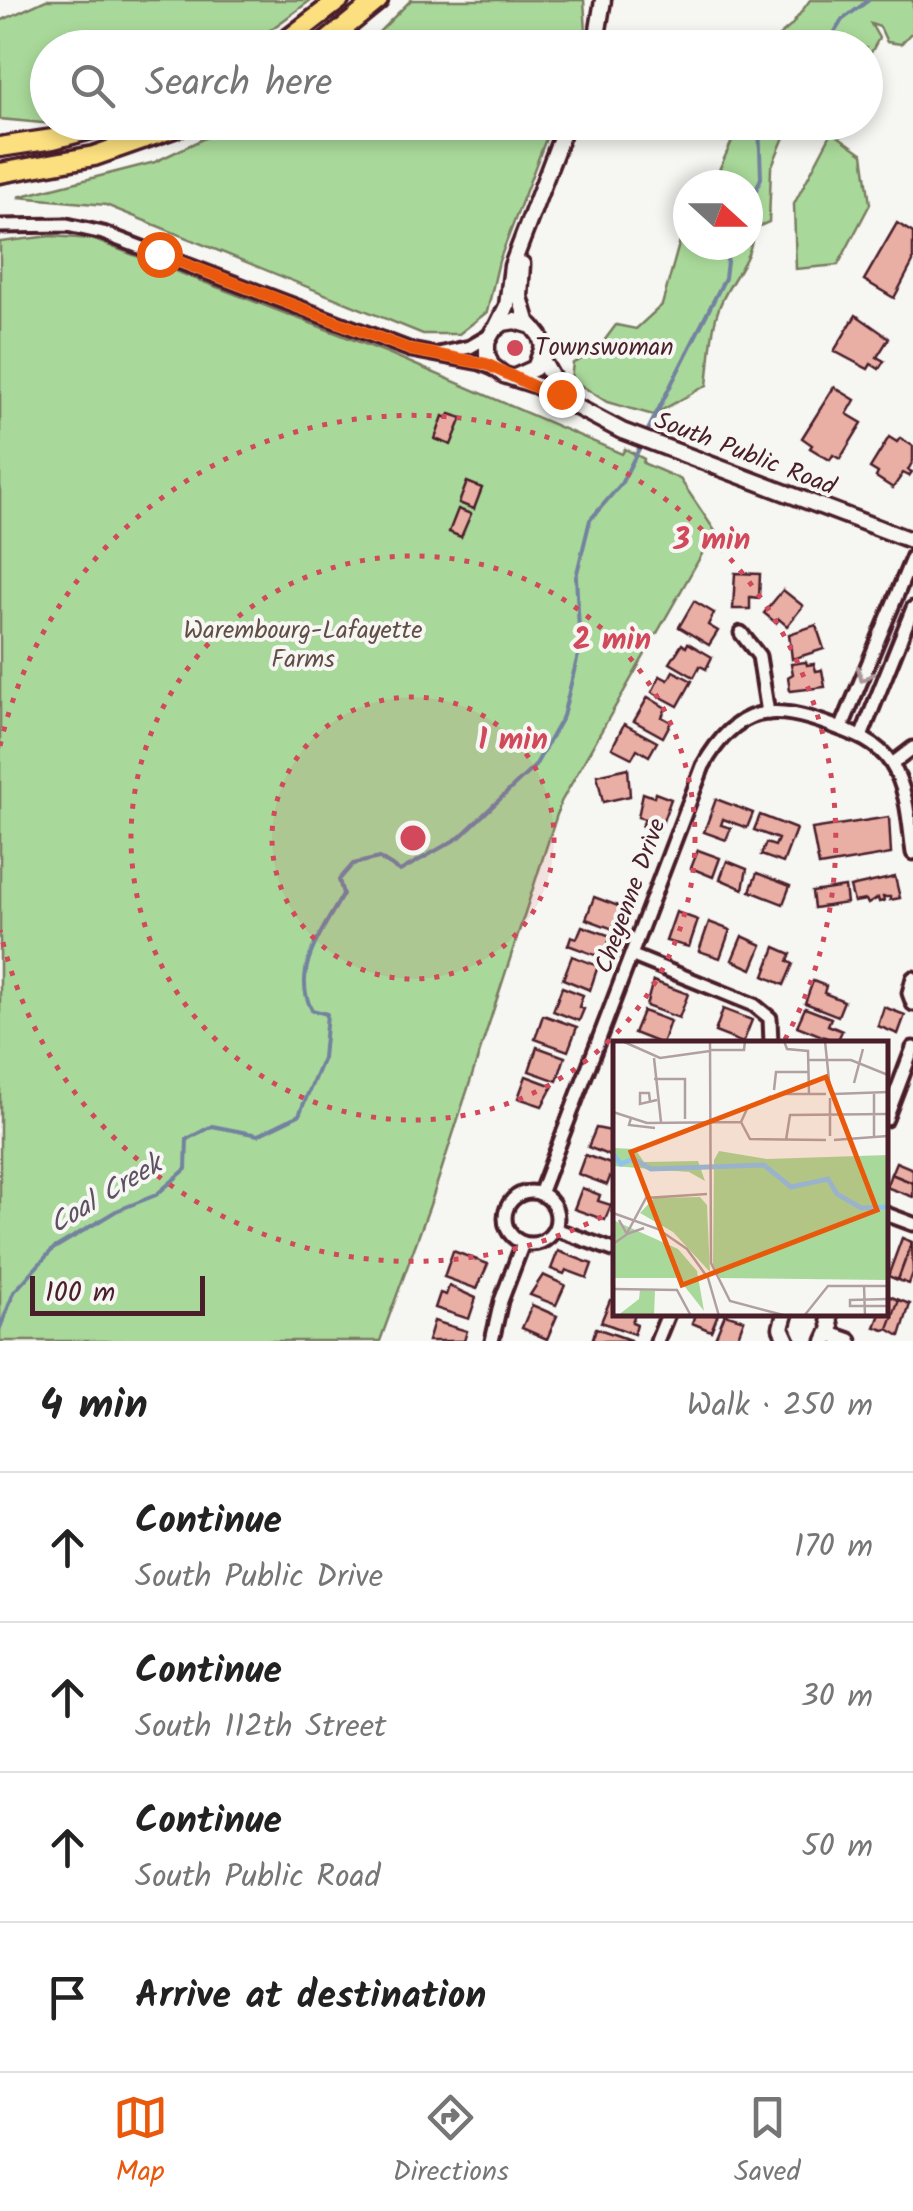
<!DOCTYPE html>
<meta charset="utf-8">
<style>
body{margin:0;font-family:Kalam,sans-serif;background:#f2f2f2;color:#222}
.compass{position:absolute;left:673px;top:170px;width:90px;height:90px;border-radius:50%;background:#fff;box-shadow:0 5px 15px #0003;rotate:111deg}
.scale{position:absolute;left:30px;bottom:25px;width:175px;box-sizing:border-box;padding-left:10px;border:5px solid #4a1f2b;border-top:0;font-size:28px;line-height:35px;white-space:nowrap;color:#4a1f2b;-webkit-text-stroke:8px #f6f6f2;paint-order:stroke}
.stop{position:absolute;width:30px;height:30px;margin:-22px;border:8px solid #ea580c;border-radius:50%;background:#fff}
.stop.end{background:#ea580c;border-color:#fff;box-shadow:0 2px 10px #0008}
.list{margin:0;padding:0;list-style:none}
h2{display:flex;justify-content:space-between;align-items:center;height:130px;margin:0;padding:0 40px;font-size:42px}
h2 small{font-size:32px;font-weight:400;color:#767676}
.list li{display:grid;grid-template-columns:65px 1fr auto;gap:30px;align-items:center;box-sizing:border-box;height:150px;padding:0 40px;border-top:2px solid #e0e0e0}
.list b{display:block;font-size:38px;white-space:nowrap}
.list p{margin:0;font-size:32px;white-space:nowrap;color:#767676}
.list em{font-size:32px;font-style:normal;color:#767676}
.icon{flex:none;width:55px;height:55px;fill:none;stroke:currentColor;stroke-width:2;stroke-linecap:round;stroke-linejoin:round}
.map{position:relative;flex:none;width:913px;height:1341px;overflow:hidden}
.search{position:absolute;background:#fff;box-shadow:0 5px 15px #0003;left:30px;right:30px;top:30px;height:110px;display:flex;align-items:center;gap:25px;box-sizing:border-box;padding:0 35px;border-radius:55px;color:#767676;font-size:38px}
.sheet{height:730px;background:#fff}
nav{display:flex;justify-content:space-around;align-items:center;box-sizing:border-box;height:140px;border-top:2px solid #e0e0e0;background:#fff;font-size:28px;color:#767676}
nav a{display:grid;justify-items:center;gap:5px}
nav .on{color:#ea580c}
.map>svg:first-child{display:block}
.green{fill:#a9d99a;stroke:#7a7c62;stroke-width:2.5}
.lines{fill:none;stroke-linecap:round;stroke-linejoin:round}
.stream{stroke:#73829f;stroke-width:4}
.building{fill:#e9afa4;stroke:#4a1f2b;stroke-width:2.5}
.minor-casing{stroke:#4a1f2b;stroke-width:19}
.tertiary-casing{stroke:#4a1f2b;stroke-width:21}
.primary-casing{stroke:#4a1f2b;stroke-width:25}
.minor{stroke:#f6f6f2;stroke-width:11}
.tertiary{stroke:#f6f6f2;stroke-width:14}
.primary{stroke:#fce080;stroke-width:18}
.oneway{stroke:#a99598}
.route{stroke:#ea580c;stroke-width:12}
.ring{fill:none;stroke:#d1495b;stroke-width:5;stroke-dasharray:5 10}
.poi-dot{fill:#d1495b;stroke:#f6f6f2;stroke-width:4}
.labels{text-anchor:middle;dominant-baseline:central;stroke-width:8;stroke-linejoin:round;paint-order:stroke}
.poi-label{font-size:25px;fill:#4a1f2b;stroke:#f6f6f2;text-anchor:start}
.street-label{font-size:25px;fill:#4a1f2b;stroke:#f6f6f2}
.park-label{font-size:25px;fill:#624e47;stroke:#f6f6f2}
.water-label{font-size:28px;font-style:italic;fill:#5e5165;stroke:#f6f6f2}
.inset-river{fill:none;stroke:#8ec4ec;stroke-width:5}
.inset-road{fill:none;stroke:#b1a0a2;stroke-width:2.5}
.view{fill:#e8590c;fill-opacity:0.15;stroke:#e8590c;stroke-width:5}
.inset-edge{fill:none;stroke:#4a1f2b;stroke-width:5}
.centre{fill:#d1495b;stroke:#f6f6f2;stroke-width:5}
.ring-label{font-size:30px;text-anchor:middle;font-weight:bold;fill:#d1495b;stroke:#f6f6f2;stroke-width:8;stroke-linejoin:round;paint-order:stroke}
</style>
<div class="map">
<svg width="913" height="1341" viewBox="0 0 913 1341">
<rect width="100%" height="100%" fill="#f6f6f2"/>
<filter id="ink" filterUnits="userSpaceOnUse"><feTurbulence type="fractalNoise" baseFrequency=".01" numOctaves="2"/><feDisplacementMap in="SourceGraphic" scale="20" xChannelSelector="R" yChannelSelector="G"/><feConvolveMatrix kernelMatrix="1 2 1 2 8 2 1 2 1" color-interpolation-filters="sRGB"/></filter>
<g filter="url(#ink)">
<g class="green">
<path d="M 46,0 L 311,0 L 247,47 L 48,48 L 48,122 L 59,123 L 53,124 L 0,119 L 0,21 Z"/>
<path d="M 411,0 L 584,0 L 586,32 L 580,47 L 364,47 Z"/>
<path d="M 810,0 L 913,0 L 913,34 L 910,34 L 901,44 L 887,42 L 880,27 L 871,24 L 879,38 L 867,60 L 866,48 L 766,47 L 791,26 Z"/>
<path d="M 236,123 L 236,122 L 552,123 L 499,261 L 487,312 L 459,334 L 423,334 L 106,205 L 18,197 L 155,162 Z"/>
<path d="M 740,123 L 790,123 L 771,168 L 769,222 L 753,229 C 754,261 725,283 717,314 C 710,337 710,362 707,385 L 653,415 L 607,402 L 571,379 L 573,363 L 595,353 L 616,325 L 636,329 L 662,305 L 688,212 L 688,245 L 748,245 L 748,185 L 707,185 L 715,179 Z"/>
<path d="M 832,132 L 863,154 L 870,204 L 838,265 L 796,269 L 794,204 Z"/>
<path d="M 51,236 L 92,239 L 388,353 L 622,454 L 625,449 L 644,459 L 643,463 L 680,479 L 715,531 L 561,802 L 430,1205 L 380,1341 L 0,1341 L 0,242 Z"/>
</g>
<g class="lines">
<g class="stream">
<path d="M 825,48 L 842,20 L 869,0"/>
<path d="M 748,209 L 761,178 L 759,122"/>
<path d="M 645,436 L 725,278 L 729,245"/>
<path d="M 0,1328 L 14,1292 L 53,1249 L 116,1211 L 156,1195 L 186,1169 L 187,1139 L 212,1126 L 258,1135 L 299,1115 L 323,1058 L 327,1014 L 312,1010 C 290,971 324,929 343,894 L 339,880 L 353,864 L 379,858 L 400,871 L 460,837 L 535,766 L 563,716 L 580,647 L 576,577 L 590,520 L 621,484 L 641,445"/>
</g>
</g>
<g class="building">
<path d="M 897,223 L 913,233 L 913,262 L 894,298 L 864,280 Z"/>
<path d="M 856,315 L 889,338 L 877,357 L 884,361 L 879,369 L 871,364 L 868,369 L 834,351 Z"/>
<path d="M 834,387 L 855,400 L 847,414 L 862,423 L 840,459 L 833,455 L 830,460 L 810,448 L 812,445 L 802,438 Z"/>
<path d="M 450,414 L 462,418 L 451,445 L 435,439 L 443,416 L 448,418 Z"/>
<path d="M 889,437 L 897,442 L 900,438 L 913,446 L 913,461 L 908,470 L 912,472 L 909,476 L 903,473 L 893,488 L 876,477 L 878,473 L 870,468 Z"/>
<path d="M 467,482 L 482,488 L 474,509 L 459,503 Z"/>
<path d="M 458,509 L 471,514 L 461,537 L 449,532 Z"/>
<path d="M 735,573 L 760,574 L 759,598 L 750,597 L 750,609 L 733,609 Z"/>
<path d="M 783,590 L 803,606 L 787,626 L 779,619 L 776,623 L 764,613 Z"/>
<path d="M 694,601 L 714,613 L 708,625 L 718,631 L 709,645 L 679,627 Z"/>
<path d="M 816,625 L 824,649 L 792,659 L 789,634 Z"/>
<path d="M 688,643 L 712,657 L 706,669 L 700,666 L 694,677 L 670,663 L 682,644 L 686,647 Z"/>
<path d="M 806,662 L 807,665 L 814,664 L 816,671 L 822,670 L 825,687 L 790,691 L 788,677 L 793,674 L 791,664 Z"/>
<path d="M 673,671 L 692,681 L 678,706 L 652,692 L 660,676 L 668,680 Z"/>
<path d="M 648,697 L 666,708 L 662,717 L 671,722 L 663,737 L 634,721 Z"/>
<path d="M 624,724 L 657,742 L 649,756 L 637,749 L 632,758 L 612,748 Z"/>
<path d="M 628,768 L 630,796 L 603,802 L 597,775 Z"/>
<path d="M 643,793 L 654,797 L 655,793 L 671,799 L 659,832 L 642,826 L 645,819 L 638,817 Z"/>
<path d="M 716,799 L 753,813 L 747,828 L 723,819 L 721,825 L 731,828 L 726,840 L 704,832 Z"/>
<path d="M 760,815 L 796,829 L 783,863 L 761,855 L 766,843 L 775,846 L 778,839 L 754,830 Z"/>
<path d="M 889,817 L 891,854 L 819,866 L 812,829 Z"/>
<path d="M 698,850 L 720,858 L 713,877 L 691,868 Z"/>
<path d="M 727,861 L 747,869 L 743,889 L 720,879 Z"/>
<path d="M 757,873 L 790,886 L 783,904 L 750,891 Z"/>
<path d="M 895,877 L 900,898 L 890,900 L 890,897 L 883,897 L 884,901 L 879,902 L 878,898 L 868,904 L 866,900 L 854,902 L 850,887 Z"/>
<path d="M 845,887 L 847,903 L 814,908 L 812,892 Z"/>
<path d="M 594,897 L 621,907 L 613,929 L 586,919 Z"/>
<path d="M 676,912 L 698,920 L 689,947 L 666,941 Z"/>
<path d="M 709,922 L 730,930 L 720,958 L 699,951 Z"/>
<path d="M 582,926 L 611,936 L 603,958 L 568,945 L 571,936 L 577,938 Z"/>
<path d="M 742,936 L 762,945 L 752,969 L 732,960 Z"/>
<path d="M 775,947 L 791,954 L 788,961 L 793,964 L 784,985 L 764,976 Z"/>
<path d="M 572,956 L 598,966 L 590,990 L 563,979 Z"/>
<path d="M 653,981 L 688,994 L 679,1018 L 646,1006 Z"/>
<path d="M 813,981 L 826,986 L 824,993 L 844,1001 L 838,1016 L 805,1003 Z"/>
<path d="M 562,987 L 583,995 L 579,1007 L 584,1009 L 579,1021 L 553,1011 Z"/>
<path d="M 884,1007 L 905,1015 L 898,1034 L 878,1026 Z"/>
<path d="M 805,1008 L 831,1018 L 828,1025 L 842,1031 L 837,1042 L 797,1026 Z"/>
<path d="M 723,1009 L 752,1020 L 743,1043 L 715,1032 Z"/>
<path d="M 643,1011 L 670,1021 L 662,1044 L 634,1033 Z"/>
<path d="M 543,1015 L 577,1027 L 568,1051 L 535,1039 Z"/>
<path d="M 537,1047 L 565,1057 L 557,1081 L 529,1071 Z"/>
<path d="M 526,1076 L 553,1086 L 542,1106 L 518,1098 Z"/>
<path d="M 596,1128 L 616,1132 L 615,1158 L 588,1147 Z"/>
<path d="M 585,1155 L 616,1166 L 616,1179 L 610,1177 L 607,1185 L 578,1174 Z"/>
<path d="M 896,1162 L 913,1169 L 913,1183 L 891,1174 Z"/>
<path d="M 891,1174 L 913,1183 L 913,1197 L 886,1187 Z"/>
<path d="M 582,1188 L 600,1195 L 598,1201 L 611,1205 L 605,1220 L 574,1209 Z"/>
<path d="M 902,1238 L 912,1242 L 898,1280 L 888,1276 Z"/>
<path d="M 912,1242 L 913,1273 L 909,1284 L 898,1280 Z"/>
<path d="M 453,1251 L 488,1264 L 477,1289 L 444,1277 Z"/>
<path d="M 558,1251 L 592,1264 L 587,1278 L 566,1270 L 564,1274 L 551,1269 Z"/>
<path d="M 543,1275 L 565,1285 L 556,1305 L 530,1295 Z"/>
<path d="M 449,1286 L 476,1298 L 469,1319 L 435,1308 L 440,1293 L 446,1295 Z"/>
<path d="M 889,1296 L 899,1300 L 888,1329 L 884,1330 L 875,1327 L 880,1314 L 886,1314 Z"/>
<path d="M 610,1300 L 616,1302 L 616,1314 L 635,1314 L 632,1322 L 637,1324 L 634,1334 L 601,1322 Z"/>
<path d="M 899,1300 L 910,1304 L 900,1336 L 888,1329 Z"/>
<path d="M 532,1305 L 557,1316 L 547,1339 L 522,1328 Z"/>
<path d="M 695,1314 L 718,1314 L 711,1331 L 692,1323 Z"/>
<path d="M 725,1314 L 744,1320 L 736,1341 L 715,1338 Z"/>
<path d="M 434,1321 L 467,1331 L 464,1341 L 428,1341 Z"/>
<path d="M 596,1328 L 630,1340 L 630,1341 L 592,1341 Z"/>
</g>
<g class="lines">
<g class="minor-casing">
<g id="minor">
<path d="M 0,226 L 67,225 L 103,233 L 411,350 L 480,363 L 495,369"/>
<path d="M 438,354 L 470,347 L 489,336"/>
<path d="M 741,633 L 759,656 L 768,713"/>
<path d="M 841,729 L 913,556"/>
<path d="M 861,737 L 913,608"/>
<path d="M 892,764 L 913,748"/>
<path d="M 633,956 L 754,1005 L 770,1018 L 771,1044"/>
<path d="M 913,978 L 909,993 L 913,1004"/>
<path d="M 886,1119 L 913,1048"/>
<circle cx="531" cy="1218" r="26"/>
<path d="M 540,1194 L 703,766 C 737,705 772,703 833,726 C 855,734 878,743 891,763 C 908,789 909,824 913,853"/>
<path d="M 886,1214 L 913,1224"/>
<path d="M 555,1229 L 616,1251"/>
<path d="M 492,1341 L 501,1301 L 523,1243"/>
<path d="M 657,1341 L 668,1314"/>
</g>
</g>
<g class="tertiary-casing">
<g id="tertiary">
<path d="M 595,48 L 603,0"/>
<path d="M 522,264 L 520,297 L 528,324"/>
<path d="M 497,326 L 507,306 L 512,266 L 567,122"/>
<path d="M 541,358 L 565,401"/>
<path d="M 515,377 L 535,368 L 543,347 L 540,336 L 532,326 L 515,321 L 503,323 L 493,331 L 487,342 L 487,354 L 491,365 L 504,375 L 535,385 L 622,431 L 913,541"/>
<path d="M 785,1314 L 781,1328 L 787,1341"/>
<path d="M 829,1334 L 849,1341"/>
<path d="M 825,1341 L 831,1328 L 828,1314"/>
</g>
</g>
<g class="primary-casing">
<g id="primary">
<path d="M 277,48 L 339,0"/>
<path d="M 319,48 L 378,0"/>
<path d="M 0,147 L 53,139 L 118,122"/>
<path d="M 0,173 L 94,156 L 191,122"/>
</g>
</g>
<use href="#minor" class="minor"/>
<use href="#tertiary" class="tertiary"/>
<use href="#primary" class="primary"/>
</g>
<defs><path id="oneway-chevron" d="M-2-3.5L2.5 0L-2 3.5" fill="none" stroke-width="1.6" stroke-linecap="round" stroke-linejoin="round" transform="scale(2.5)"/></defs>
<use class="oneway" href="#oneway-chevron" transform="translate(864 675) rotate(113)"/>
</g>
<g class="lines" filter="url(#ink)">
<path class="route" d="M 159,254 L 411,350 L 486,364 L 566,402 L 561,394"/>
</g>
<circle cx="413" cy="838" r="141" fill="#d1495b" fill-opacity=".12"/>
<g class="ring">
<circle cx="413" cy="838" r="141"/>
<circle cx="413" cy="838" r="282"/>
<path d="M615 1210A423 423 0 0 1 0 930M0 746A423 423 0 1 1 783 1043"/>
</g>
<circle class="poi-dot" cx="515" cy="348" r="10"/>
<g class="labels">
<g class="poi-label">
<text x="535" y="348">Townswoman</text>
</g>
<g class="street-label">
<text transform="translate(745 454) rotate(21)">South Public Road</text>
<text transform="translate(631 896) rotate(-70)">Cheyenne Drive</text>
</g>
<g class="park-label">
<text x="303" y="631">Warembourg-Lafayette<tspan x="303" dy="29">Farms</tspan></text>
</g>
<g class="water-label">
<text transform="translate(106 1195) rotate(-31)">Coal Creek</text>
</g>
</g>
<g transform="translate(613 1041)">
<rect width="275" height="275" fill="#f6f6f2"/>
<path d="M 0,107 L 22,108 L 31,121 L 85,120 L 92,140 L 76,131 L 0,125 ZM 106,110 L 154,118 L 275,114 L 275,239 L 107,237 L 100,224 L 101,119 ZM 87,156 L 94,164 L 97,231 L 60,191 L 27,172 L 41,157 ZM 0,179 L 65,208 L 84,230 L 91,270 L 65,237 L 0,237 ZM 27,249 L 42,250 L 41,275 L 4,275 L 26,258 Z" fill="#a9d99a"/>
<path class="inset-river" d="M 0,113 L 8,123 L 20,118 L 38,128 L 151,124 L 178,146 L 215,138 L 224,153 L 248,167 L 275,166"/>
<path class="inset-road" d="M 9,0 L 47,17 L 97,10M 97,0 L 98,222 L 117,260 L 174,275M 171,0 L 174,8 L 195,10 L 196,53M 212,0 L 217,49M 97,9 L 131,9 L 132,0M 41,17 L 48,81M 196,19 L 238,19 L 275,34M 41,38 L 72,38 L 72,78M 241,42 L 250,8M 161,49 L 163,31 L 196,31M 165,53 L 213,53M 221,53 L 275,51M 217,57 L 217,95M 37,60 L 36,52 L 27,52 L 27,63 L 44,59M 0,71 L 34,82 L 128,81M 18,77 L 16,84 L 42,87M 128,81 L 137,98 L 213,99M 128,81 L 134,68 L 158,55M 261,95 L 261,53M 173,99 L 177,74 L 275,73M 221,99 L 275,95M 0,172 L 45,188 L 74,208 L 95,237 L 106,275M 6,179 L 14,193 L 31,187M 0,203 L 13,194 L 33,157 L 94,153M 251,244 L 252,275M 0,248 L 64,249 L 78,275M 275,258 L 237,259 L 237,265 L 275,265M 191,275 L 215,245 L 275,245"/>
<path class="view" d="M 213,36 L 264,169 L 69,244 L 18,111 Z"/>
<rect width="275" height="275" class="inset-edge"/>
</g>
<circle cx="413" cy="838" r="15" class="centre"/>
<g class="ring-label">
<text x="712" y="549">3 min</text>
<text x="612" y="649">2 min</text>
<text x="513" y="749">1 min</text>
</g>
</svg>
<svg class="compass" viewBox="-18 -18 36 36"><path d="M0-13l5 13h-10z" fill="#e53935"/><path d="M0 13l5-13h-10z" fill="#767676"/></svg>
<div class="scale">100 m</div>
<div class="stop" style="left:159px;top:254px"></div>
<div class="stop end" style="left:561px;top:394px"></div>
<div class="search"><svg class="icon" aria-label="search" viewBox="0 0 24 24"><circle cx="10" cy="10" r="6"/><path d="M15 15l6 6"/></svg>Search here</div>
</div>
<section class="sheet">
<h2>4 min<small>Walk · 250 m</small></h2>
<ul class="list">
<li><svg class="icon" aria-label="ahead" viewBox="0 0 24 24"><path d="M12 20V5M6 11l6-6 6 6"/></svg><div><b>Continue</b><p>South Public Drive</p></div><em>170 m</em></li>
<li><svg class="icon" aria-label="ahead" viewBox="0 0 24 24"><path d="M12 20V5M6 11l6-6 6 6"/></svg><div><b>Continue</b><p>South 112th Street</p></div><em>30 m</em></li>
<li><svg class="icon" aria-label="ahead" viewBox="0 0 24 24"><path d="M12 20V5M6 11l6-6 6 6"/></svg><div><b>Continue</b><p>South Public Road</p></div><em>50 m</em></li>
<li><svg class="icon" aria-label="arrive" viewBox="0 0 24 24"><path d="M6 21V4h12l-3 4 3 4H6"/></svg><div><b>Arrive at destination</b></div></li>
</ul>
</section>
<nav>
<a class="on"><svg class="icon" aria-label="map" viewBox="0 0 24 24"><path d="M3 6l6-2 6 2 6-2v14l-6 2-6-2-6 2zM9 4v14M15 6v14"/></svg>Map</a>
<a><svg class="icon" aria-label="directions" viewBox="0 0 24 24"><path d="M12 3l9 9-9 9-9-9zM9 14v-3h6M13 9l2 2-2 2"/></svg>Directions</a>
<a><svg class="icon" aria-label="saved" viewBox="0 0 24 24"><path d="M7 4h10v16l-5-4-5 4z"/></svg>Saved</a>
</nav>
